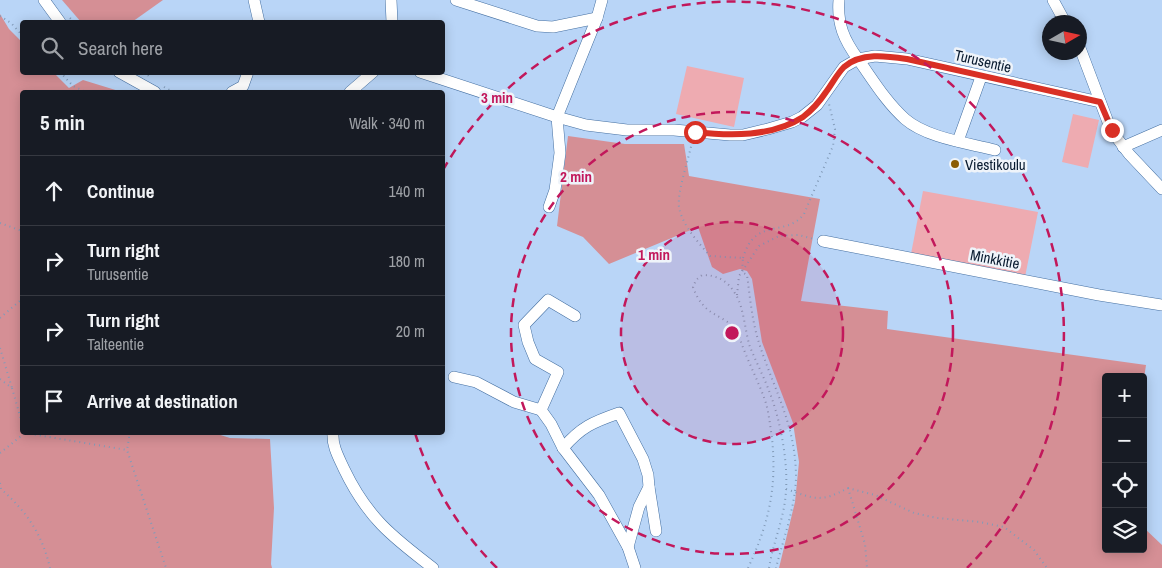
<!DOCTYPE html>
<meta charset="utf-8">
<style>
body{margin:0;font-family:"Archivo Narrow",sans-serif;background:#242831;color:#f1f3f6}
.controls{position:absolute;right:15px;bottom:15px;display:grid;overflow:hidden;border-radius:5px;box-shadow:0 2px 12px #0003}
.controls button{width:45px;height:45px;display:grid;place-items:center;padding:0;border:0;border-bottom:1px solid #363941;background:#171b24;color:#f1f3f6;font:25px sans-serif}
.compass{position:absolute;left:1042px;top:15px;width:45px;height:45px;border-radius:50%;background:#171b24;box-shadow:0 2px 12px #0003;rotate:81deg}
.stop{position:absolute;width:15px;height:15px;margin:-11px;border:4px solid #d93025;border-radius:50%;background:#fff}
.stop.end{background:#d93025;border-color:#fff;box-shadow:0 1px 5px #0008}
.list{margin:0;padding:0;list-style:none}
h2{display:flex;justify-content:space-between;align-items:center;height:65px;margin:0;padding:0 20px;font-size:21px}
h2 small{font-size:16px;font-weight:400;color:#9ea1a6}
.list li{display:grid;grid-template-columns:32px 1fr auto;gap:15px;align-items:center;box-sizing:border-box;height:70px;padding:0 20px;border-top:1px solid #363941}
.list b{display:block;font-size:19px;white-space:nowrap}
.list p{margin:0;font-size:16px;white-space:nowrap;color:#9ea1a6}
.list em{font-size:16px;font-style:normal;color:#9ea1a6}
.icon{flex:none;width:28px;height:28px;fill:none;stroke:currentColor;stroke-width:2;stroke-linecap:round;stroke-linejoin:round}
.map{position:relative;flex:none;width:1162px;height:568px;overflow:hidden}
.search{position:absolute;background:#171b24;box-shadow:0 2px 12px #0003;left:20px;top:20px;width:425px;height:55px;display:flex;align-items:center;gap:12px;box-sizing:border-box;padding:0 18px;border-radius:5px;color:#9ea1a6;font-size:19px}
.panel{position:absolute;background:#171b24;box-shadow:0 2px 12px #0003;left:20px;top:90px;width:425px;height:345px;border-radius:5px}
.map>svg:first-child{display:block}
.green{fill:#eeabb1}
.forest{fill:#d58f95}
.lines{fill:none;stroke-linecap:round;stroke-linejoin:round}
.minor-casing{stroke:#446fa1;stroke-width:12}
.path{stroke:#829bb8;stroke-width:2;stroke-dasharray:1 4;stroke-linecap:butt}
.minor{stroke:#fff;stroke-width:11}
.route{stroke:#d93025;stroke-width:6}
.ring{fill:none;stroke:#c2185b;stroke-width:2.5;stroke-dasharray:9 6}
.poi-dot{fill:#8b5b02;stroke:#eff4fa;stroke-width:2}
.labels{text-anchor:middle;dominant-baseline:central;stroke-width:5;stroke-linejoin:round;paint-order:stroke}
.street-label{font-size:15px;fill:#081a2f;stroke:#eff4fa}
.poi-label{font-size:15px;fill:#081a2f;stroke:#eff4fa;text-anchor:start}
.centre{fill:#c2185b;stroke:#eff4fa;stroke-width:2.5}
.ring-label{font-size:15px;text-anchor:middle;font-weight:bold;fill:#c2185b;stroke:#eff4fa;stroke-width:5;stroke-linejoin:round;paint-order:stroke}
</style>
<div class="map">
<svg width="1162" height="568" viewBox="0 0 1162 568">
<rect width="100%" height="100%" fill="#b9d5f7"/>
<g class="green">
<path d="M 687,66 L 744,78 L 734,127 L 676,114 Z"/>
<path d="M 1073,114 L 1099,120 L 1088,168 L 1062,162 Z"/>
<path d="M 923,191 L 1038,212 L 1025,277 L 911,254 Z"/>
</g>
<g class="forest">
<path d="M 62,0 L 163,0 L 132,22 L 81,22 Z"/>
<path d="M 0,14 L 9,29 L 22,42 L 22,72 L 54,73 L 69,88 L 83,80 L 122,92 L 22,92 L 22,432 L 211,432 L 230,438 L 270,439 L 274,508 L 271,564 L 272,568 L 0,568 Z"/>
<path d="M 568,136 L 625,144 L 684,144 L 689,176 L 820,199 L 801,301 L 888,311 L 887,329 L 1146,365 L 1143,385 L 1143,377 L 1106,377 L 1106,549 L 1143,549 L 1143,527 L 1162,545 L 1162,568 L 779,568 L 795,502 L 799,462 L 793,423 L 762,342 L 752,279 L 747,271 L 740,269 L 723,274 L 712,267 L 698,227 L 609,264 L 583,237 L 557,226 Z"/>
</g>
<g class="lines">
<g class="minor-casing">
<g id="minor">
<path d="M 44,0 L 60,22"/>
<path d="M 254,0 L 259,22"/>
<path d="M 391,0 L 392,22"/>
<path d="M 456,0 L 537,26 L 553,27 L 597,18"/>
<path d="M 1053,0 L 1065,22"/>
<path d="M 1080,48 L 1111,130 L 1129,154 L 1162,189"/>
<path d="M 119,72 L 155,92"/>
<path d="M 420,72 L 557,117 L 586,125 L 627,130 L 674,130 L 730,135 L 743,135 L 768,129 L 792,122 L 802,117 L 817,105 L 844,67 L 858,59 C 844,40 837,24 839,0"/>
<path d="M 232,92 L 243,86 L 248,72"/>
<path d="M 350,92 L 373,72"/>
<path d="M 958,141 L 981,77"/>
<path d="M 1123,147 L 1162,130"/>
<path d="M 995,150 C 968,143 927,138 905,119 C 886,102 873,80 858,59 L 875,56 L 907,59 L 1100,102"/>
<path d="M 549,207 L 555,190 L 560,153 L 557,117 L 597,18 L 602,0"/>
<path d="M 823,241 L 1099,295 L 1162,305"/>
<path d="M 575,316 L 548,300 L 524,325 L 528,342 L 535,359 L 558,372 L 541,410 L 551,424 L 563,448 L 599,495 L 628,547 L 635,568"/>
<path d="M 454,377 L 476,382 L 514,402 L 541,410"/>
<path d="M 333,432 C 332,446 338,456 344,469 C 367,517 391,536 433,568"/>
<path d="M 563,448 C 581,427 593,422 619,413 L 643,459 L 648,475 L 649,487 L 639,507 L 628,547"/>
<path d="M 649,487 L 656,531"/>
</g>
</g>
<g class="path">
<path d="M 0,16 L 11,23 L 22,35"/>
<path d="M 70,18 L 74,22"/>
<path d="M 60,72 L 73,86 L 86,92"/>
<path d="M 144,72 L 150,77"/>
<path d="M 164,87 L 173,92"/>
<path d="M 692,142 C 689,158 677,192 679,207 C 682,225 698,242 710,256 L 743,258 L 742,272 L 747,275 C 750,297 752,321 759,343 C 774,390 796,425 796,478 C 795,508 783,540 776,568"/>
<path d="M 0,223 L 22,231"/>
<path d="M 743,258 C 755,216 786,238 804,214 L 833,146 L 835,129 L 829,104"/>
<path d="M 737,295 L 739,276 L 759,246 L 779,236 L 798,235 L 814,239"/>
<path d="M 0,318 L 22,299"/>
<path d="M 0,348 L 12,388"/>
<path d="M 0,379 L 12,388 L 22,423"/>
<path d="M 130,432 L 127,450 L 166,568"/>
<path d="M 25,433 L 127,450"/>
<path d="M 0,453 L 25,433"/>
<path d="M 0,483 L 1,489 C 27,512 42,534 50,568"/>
<path d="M 848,488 L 865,544 L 867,568"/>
<path d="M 786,489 C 815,499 820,503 848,488 L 875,495 L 914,513 L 937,518 L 980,522 L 1004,527 L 1034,550 L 1047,568"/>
<path d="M 748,568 C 769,523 777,488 772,438 C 770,425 769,413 765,400 C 757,378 745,356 738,333 C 723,311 705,320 693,287 L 696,280 L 702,275 C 718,275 728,281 736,295 C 744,308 745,332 750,347 C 757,364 766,381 772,399 C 781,424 788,464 786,490 C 785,517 773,542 769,568"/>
</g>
<use href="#minor" class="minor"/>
</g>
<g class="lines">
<path class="route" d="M 695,132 C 730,136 772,137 803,117 C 812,110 820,101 826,92 C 832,84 837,74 844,67 C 861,52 887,56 907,59 L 1100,102 L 1112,130"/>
</g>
<circle cx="732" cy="333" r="111" fill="#c2185b" fill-opacity=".12"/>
<g class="ring">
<circle cx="732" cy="333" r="111"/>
<circle cx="732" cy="333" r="221"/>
<path d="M497 568A332 332 0 0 1 415 433M443 170A332 332 0 1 1 967 568"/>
</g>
<circle class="poi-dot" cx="955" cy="164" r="5"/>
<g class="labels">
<g class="street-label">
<text transform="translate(983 61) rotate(13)">Turusentie</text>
<text transform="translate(995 259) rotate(11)">Minkkitie</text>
</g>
<g class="poi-label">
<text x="965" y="164">Viestikoulu</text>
</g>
</g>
<circle cx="732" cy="333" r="8" class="centre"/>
<g class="ring-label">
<text x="497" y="103">3 min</text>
<text x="576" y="182">2 min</text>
<text x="654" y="260">1 min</text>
</g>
</svg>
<div class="controls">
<button>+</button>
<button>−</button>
<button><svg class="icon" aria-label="locate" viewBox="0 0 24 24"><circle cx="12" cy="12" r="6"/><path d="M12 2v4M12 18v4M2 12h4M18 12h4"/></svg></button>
<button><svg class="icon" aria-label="layers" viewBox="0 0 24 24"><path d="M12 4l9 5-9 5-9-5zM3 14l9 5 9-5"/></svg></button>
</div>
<svg class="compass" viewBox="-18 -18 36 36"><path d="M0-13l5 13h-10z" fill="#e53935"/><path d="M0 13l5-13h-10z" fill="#9ea1a6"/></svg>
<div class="stop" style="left:695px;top:132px"></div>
<div class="stop end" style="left:1112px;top:130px"></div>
<div class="search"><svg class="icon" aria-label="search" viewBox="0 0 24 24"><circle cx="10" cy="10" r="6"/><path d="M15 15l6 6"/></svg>Search here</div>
<section class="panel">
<h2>5 min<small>Walk · 340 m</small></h2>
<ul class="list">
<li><svg class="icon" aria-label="ahead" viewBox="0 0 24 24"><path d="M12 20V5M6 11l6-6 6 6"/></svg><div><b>Continue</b></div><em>140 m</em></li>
<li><svg class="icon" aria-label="right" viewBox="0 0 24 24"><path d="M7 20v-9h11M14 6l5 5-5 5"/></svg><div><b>Turn right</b><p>Turusentie</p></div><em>180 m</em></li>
<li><svg class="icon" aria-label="right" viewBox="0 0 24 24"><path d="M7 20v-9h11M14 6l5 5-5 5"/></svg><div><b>Turn right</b><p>Talteentie</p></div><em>20 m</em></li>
<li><svg class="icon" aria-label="arrive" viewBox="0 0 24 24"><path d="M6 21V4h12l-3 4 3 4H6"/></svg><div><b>Arrive at destination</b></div></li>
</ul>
</section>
</div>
